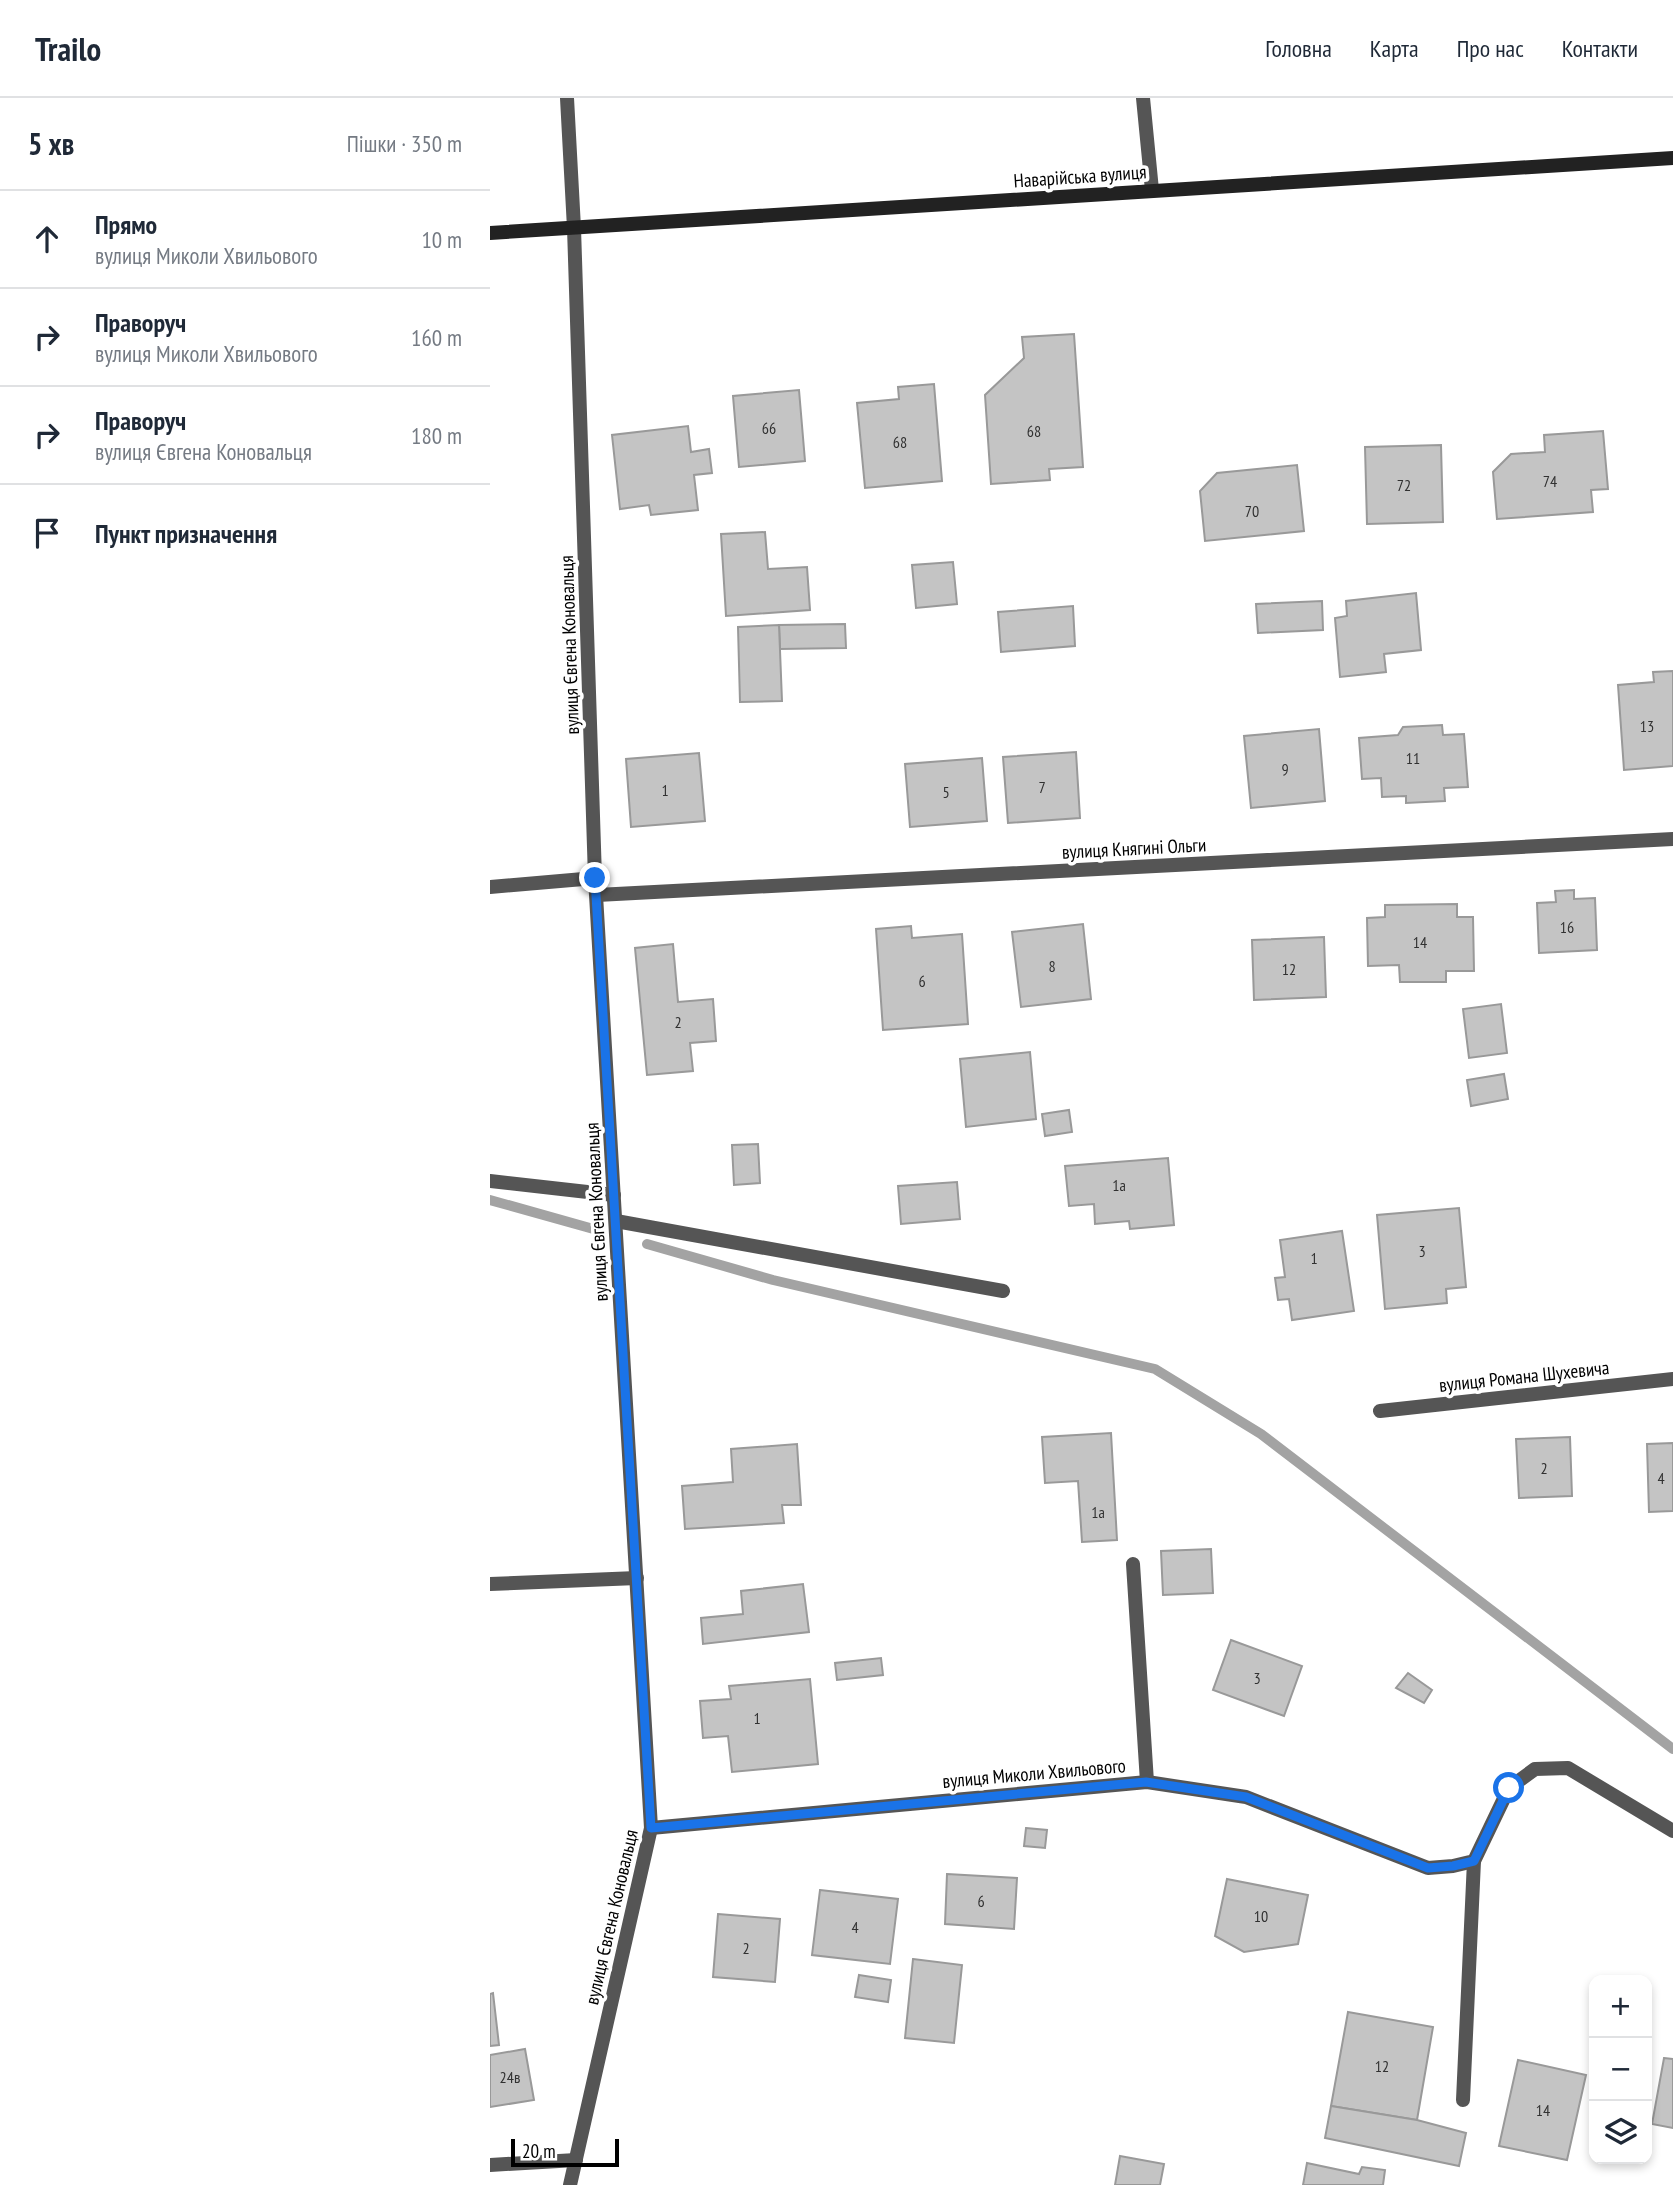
<!DOCTYPE html>
<html lang="uk">
<meta charset="utf-8">
<style>
body{margin:0;font-family:"PT Sans Narrow",sans-serif;background:#f6f6f7;color:#1f2937}
.controls{position:absolute;right:21px;bottom:21px;display:grid;overflow:hidden;border-radius:14px;box-shadow:0 4px 10px #0003}
.controls button{width:63px;height:63px;display:grid;place-items:center;padding:0;border:0;border-bottom:2px solid #e0e1e3;background:#fff;color:#1f2937;font:35px sans-serif}
.scale{position:absolute;left:21px;bottom:18px;width:108px;box-sizing:border-box;padding-left:7px;border:4px solid #000;border-top:0;font-size:19px;line-height:24px;white-space:nowrap;color:#000;-webkit-text-stroke:5px #fff;paint-order:stroke}
.stop{position:absolute;width:21px;height:21px;margin:-16px;border:5px solid #1a73e8;border-radius:50%;background:#fff}
.stop.end{background:#1a73e8;border-color:#fff;box-shadow:0 2px 7px #0008}
.list{margin:0;padding:0;list-style:none}
h2{display:flex;justify-content:space-between;align-items:center;height:91px;margin:0;padding:0 28px;font-size:30px}
h2 small{font-size:23px;font-weight:400;color:#747a83}
.list li{display:grid;grid-template-columns:46px 1fr auto;gap:21px;align-items:center;box-sizing:border-box;height:98px;padding:0 28px;border-top:2px solid #e0e1e3}
.list b{display:block;font-size:26px;white-space:nowrap}
.list p{margin:0;font-size:23px;white-space:nowrap;color:#747a83}
.list em{font-size:23px;font-style:normal;color:#747a83}
.icon{flex:none;width:38px;height:38px;fill:none;stroke:currentColor;stroke-width:2;stroke-linecap:round;stroke-linejoin:round}
.map{position:relative;flex:none;width:1183px;height:2087px;overflow:hidden}
header{display:flex;align-items:center;gap:42px;box-sizing:border-box;height:98px;padding:0 35px;background:#fff;border-bottom:2px solid #e0e1e3}
header strong{font-size:33px}
nav{display:flex;gap:38px;margin-inline-start:auto;font-size:24px}
main{display:flex}
aside{flex:1;background:#fff}
.map>svg:first-child{display:block}
.lines{fill:none;stroke-linecap:round;stroke-linejoin:round}
.stream{stroke:#a3a3a3;stroke-width:10}
.building{fill:#c4c4c4;stroke:#999;stroke-width:2}
.lane{stroke:#555;stroke-width:14}
.street{stroke:#555;stroke-width:14}
.secondary{stroke:#222;stroke-width:14}
.route{stroke:#1a73e8;stroke-width:9}
.labels{text-anchor:middle;dominant-baseline:central;stroke-width:7;stroke-linejoin:round;paint-order:stroke}
.number-label{font-size:16px;fill:#313131}
.street-label{font-size:19px;fill:#000;stroke:#fff}
</style>
<header>
<strong>Trailo</strong>
<nav><a>Головна</a><a>Карта</a><a>Про нас</a><a>Контакти</a></nav>
</header>
<main>
<aside>
<h2>5 хв<small>Пішки · 350 m</small></h2>
<ul class="list">
<li><svg class="icon" aria-label="ahead" viewBox="0 0 24 24"><path d="M12 20V5M6 11l6-6 6 6"/></svg><div><b>Прямо</b><p>вулиця Миколи Хвильового</p></div><em>10 m</em></li>
<li><svg class="icon" aria-label="right" viewBox="0 0 24 24"><path d="M7 20v-9h11M14 6l5 5-5 5"/></svg><div><b>Праворуч</b><p>вулиця Миколи Хвильового</p></div><em>160 m</em></li>
<li><svg class="icon" aria-label="right" viewBox="0 0 24 24"><path d="M7 20v-9h11M14 6l5 5-5 5"/></svg><div><b>Праворуч</b><p>вулиця Євгена Коновальця</p></div><em>180 m</em></li>
<li><svg class="icon" aria-label="arrive" viewBox="0 0 24 24"><path d="M6 21V4h12l-3 4 3 4H6"/></svg><div><b>Пункт призначення</b></div></li>
</ul>
</aside>
<div class="map">
<svg width="1183" height="2087" viewBox="0 0 1183 2087">
<rect width="100%" height="100%" fill="#fff"/>
<g class="lines">
<g class="stream">
<path d="M 0,1102 L 107,1132"/>
<path d="M 157,1146 L 283,1182 L 665,1271 L 771,1336 L 1183,1651"/>
</g>
</g>
<g class="building">
<path d="M 584,236 L 593,369 L 559,371 L 560,382 L 501,386 L 495,297 L 534,260 L 532,239 Z"/>
<path d="M 444,286 L 452,383 L 375,390 L 367,305 L 409,301 L 408,289 Z"/>
<path d="M 309,292 L 315,363 L 249,369 L 243,298 Z"/>
<path d="M 198,328 L 201,354 L 219,351 L 222,375 L 204,377 L 208,412 L 161,417 L 159,407 L 130,411 L 122,337 Z"/>
<path d="M 1113,333 L 1118,391 L 1101,392 L 1103,414 L 1007,421 L 1003,374 L 1021,356 L 1055,354 L 1054,337 Z"/>
<path d="M 951,347 L 953,424 L 877,426 L 875,349 Z"/>
<path d="M 807,367 L 814,433 L 715,443 L 710,393 L 727,375 Z"/>
<path d="M 275,434 L 278,471 L 317,469 L 320,512 L 236,518 L 231,436 Z"/>
<path d="M 463,464 L 467,506 L 426,510 L 422,467 Z"/>
<path d="M 926,495 L 931,552 L 894,556 L 896,574 L 850,579 L 845,520 L 857,518 L 856,503 Z"/>
<path d="M 832,503 L 833,532 L 768,535 L 766,506 Z"/>
<path d="M 583,508 L 585,548 L 511,554 L 508,514 Z"/>
<path d="M 355,526 L 356,550 L 290,551 L 289,527 Z"/>
<path d="M 289,527 L 292,603 L 250,604 L 248,529 Z"/>
<path d="M 1183,573 L 1183,668 L 1134,672 L 1128,587 L 1164,584 L 1163,574 Z"/>
<path d="M 952,627 L 953,637 L 974,636 L 978,689 L 954,690 L 955,703 L 916,705 L 916,698 L 892,699 L 891,680 L 872,681 L 869,640 L 908,637 L 913,629 Z"/>
<path d="M 829,631 L 835,703 L 761,710 L 754,638 Z"/>
<path d="M 586,654 L 590,720 L 518,725 L 513,659 Z"/>
<path d="M 209,655 L 215,723 L 141,729 L 136,661 Z"/>
<path d="M 492,660 L 497,723 L 420,729 L 415,666 Z"/>
<path d="M 1084,792 L 1084,801 L 1105,800 L 1107,852 L 1049,855 L 1047,805 L 1066,804 L 1065,793 Z"/>
<path d="M 967,806 L 967,819 L 983,819 L 984,873 L 956,873 L 956,884 L 910,884 L 909,867 L 878,868 L 877,820 L 895,819 L 895,807 Z"/>
<path d="M 593,826 L 601,901 L 531,909 L 522,834 Z"/>
<path d="M 421,828 L 422,840 L 472,836 L 478,926 L 393,932 L 386,831 Z"/>
<path d="M 834,839 L 836,899 L 764,902 L 762,842 Z"/>
<path d="M 183,846 L 188,904 L 223,901 L 226,943 L 200,945 L 203,973 L 157,977 L 145,850 Z"/>
<path d="M 1011,906 L 1017,955 L 979,960 L 973,911 Z"/>
<path d="M 540,954 L 546,1021 L 476,1029 L 470,961 Z"/>
<path d="M 1014,976 L 1018,1001 L 981,1008 L 977,982 Z"/>
<path d="M 579,1012 L 582,1034 L 555,1038 L 552,1016 Z"/>
<path d="M 268,1046 L 270,1085 L 244,1087 L 242,1047 Z"/>
<path d="M 678,1060 L 684,1127 L 640,1131 L 639,1123 L 605,1126 L 604,1106 L 579,1108 L 575,1068 Z"/>
<path d="M 467,1084 L 470,1121 L 411,1126 L 408,1088 Z"/>
<path d="M 969,1110 L 976,1189 L 956,1191 L 957,1205 L 895,1211 L 887,1117 Z"/>
<path d="M 852,1133 L 864,1213 L 802,1222 L 799,1201 L 788,1202 L 785,1180 L 795,1179 L 790,1142 Z"/>
<path d="M 621,1335 L 627,1442 L 592,1444 L 588,1383 L 555,1385 L 552,1339 Z"/>
<path d="M 1080,1339 L 1082,1398 L 1029,1400 L 1026,1341 Z"/>
<path d="M 1183,1345 L 1183,1413 L 1159,1414 L 1157,1346 Z"/>
<path d="M 307,1346 L 311,1407 L 292,1407 L 294,1425 L 195,1431 L 192,1388 L 243,1384 L 241,1351 Z"/>
<path d="M 721,1451 L 723,1495 L 673,1497 L 671,1453 Z"/>
<path d="M 313,1486 L 319,1534 L 213,1546 L 211,1520 L 253,1516 L 251,1493 Z"/>
<path d="M 741,1542 L 812,1568 L 794,1618 L 723,1592 Z"/>
<path d="M 391,1560 L 393,1577 L 347,1582 L 345,1565 Z"/>
<path d="M 918,1575 L 942,1592 L 934,1605 L 906,1590 Z"/>
<path d="M 320,1581 L 328,1666 L 242,1674 L 238,1638 L 213,1640 L 210,1603 L 241,1601 L 239,1588 Z"/>
<path d="M 536,1730 L 557,1732 L 555,1750 L 534,1748 Z"/>
<path d="M 457,1776 L 527,1780 L 524,1831 L 455,1826 Z"/>
<path d="M 737,1781 L 818,1797 L 808,1846 L 754,1854 L 725,1838 Z"/>
<path d="M 330,1792 L 408,1801 L 400,1866 L 322,1857 Z"/>
<path d="M 228,1816 L 290,1821 L 285,1884 L 223,1879 Z"/>
<path d="M 423,1861 L 472,1867 L 464,1945 L 415,1940 Z"/>
<path d="M 369,1877 L 401,1882 L 398,1904 L 365,1899 Z"/>
<path d="M 3,1895 L 9,1947 L 0,1948 L 0,1896 Z"/>
<path d="M 858,1914 L 943,1929 L 927,2022 L 841,2008 Z"/>
<path d="M 35,1951 L 44,2002 L 0,2009 L 0,1957 Z"/>
<path d="M 1174,1960 L 1183,1961 L 1183,2030 L 1162,2026 Z"/>
<path d="M 1028,1962 L 1096,1977 L 1077,2062 L 1009,2048 Z"/>
<path d="M 841,2008 L 927,2022 L 976,2035 L 969,2068 L 835,2040 Z"/>
<path d="M 630,2058 L 674,2066 L 670,2087 L 625,2087 Z"/>
<path d="M 817,2065 L 869,2076 L 872,2069 L 895,2072 L 893,2087 L 813,2087 Z"/>
</g>
<g class="lines">
<g class="lane">
<path d="M 0,789 L 105,780"/>
<path d="M 0,1083 L 124,1097"/>
<path d="M 126,1123 L 513,1193"/>
<path d="M 643,1466 L 657,1684"/>
<path d="M 0,1486 L 147,1480"/>
<path d="M 973,2002 L 984,1763"/>
<path d="M 0,2067 L 86,2062"/>
</g>
<g class="street">
<path d="M 77,0 L 84,130 L 105,780 L 161,1730 L 80,2087"/>
<path d="M 653,0 L 662,92"/>
<path d="M 107,797 L 1183,741"/>
<path d="M 890,1313 L 1183,1281"/>
<path d="M 161,1730 L 657,1684 L 756,1699 L 938,1770 L 963,1768 L 984,1763 L 1019,1690 L 1045,1671 L 1078,1670 L 1183,1733"/>
</g>
<path class="secondary" d="M 0,135 L 1183,60"/>
</g>
<g class="lines">
<path class="route" d="M 105,780 L 161,1730 L 656,1684 L 756,1699 L 938,1770 L 963,1768 L 984,1763 L 1019,1690"/>
</g>
<g class="labels">
<g class="number-label">
<text x="279" y="330">66</text>
<text x="544" y="333">68</text>
<text x="410" y="344">68</text>
<text x="1060" y="383">74</text>
<text x="914" y="387">72</text>
<text x="762" y="413">70</text>
<text x="1157" y="628">13</text>
<text x="923" y="660">11</text>
<text x="795" y="671">9</text>
<text x="552" y="689">7</text>
<text x="175" y="692">1</text>
<text x="456" y="694">5</text>
<text x="1077" y="829">16</text>
<text x="930" y="844">14</text>
<text x="562" y="868">8</text>
<text x="799" y="871">12</text>
<text x="432" y="883">6</text>
<text x="188" y="924">2</text>
<text x="629" y="1087">1а</text>
<text x="932" y="1153">3</text>
<text x="824" y="1160">1</text>
<text x="1054" y="1370">2</text>
<text x="1171" y="1380">4</text>
<text x="608" y="1414">1а</text>
<text x="767" y="1580">3</text>
<text x="267" y="1620">1</text>
<text x="491" y="1803">6</text>
<text x="771" y="1818">10</text>
<text x="365" y="1829">4</text>
<text x="256" y="1850">2</text>
<text x="892" y="1968">12</text>
<text x="20" y="1979">24в</text>
<text x="1053" y="2012">14</text>
</g>
<g class="street-label">
<text transform="translate(590 78) rotate(-4)">Наварійська вулиця</text>
<text transform="translate(79 547) rotate(-92)">вулиця Євгена Коновальця</text>
<text transform="translate(644 750) rotate(-3)">вулиця Княгині Ольги</text>
<text transform="translate(106 1114) rotate(-93)">вулиця Євгена Коновальця</text>
<text transform="translate(1034 1278) rotate(-6)">вулиця Романа Шухевича</text>
<text transform="translate(544 1675) rotate(-5)">вулиця Миколи Хвильового</text>
<text transform="translate(121 1819) rotate(-77)">вулиця Євгена Коновальця</text>
</g>
</g>
</svg>
<div class="controls">
<button>+</button>
<button>−</button>
<button><svg class="icon" aria-label="layers" viewBox="0 0 24 24"><path d="M12 4l9 5-9 5-9-5zM3 14l9 5 9-5"/></svg></button>
</div>
<div class="scale">20 m</div>
<div class="stop" style="left:1019px;top:1690px"></div>
<div class="stop end" style="left:105px;top:780px"></div>
</div>
</main>
